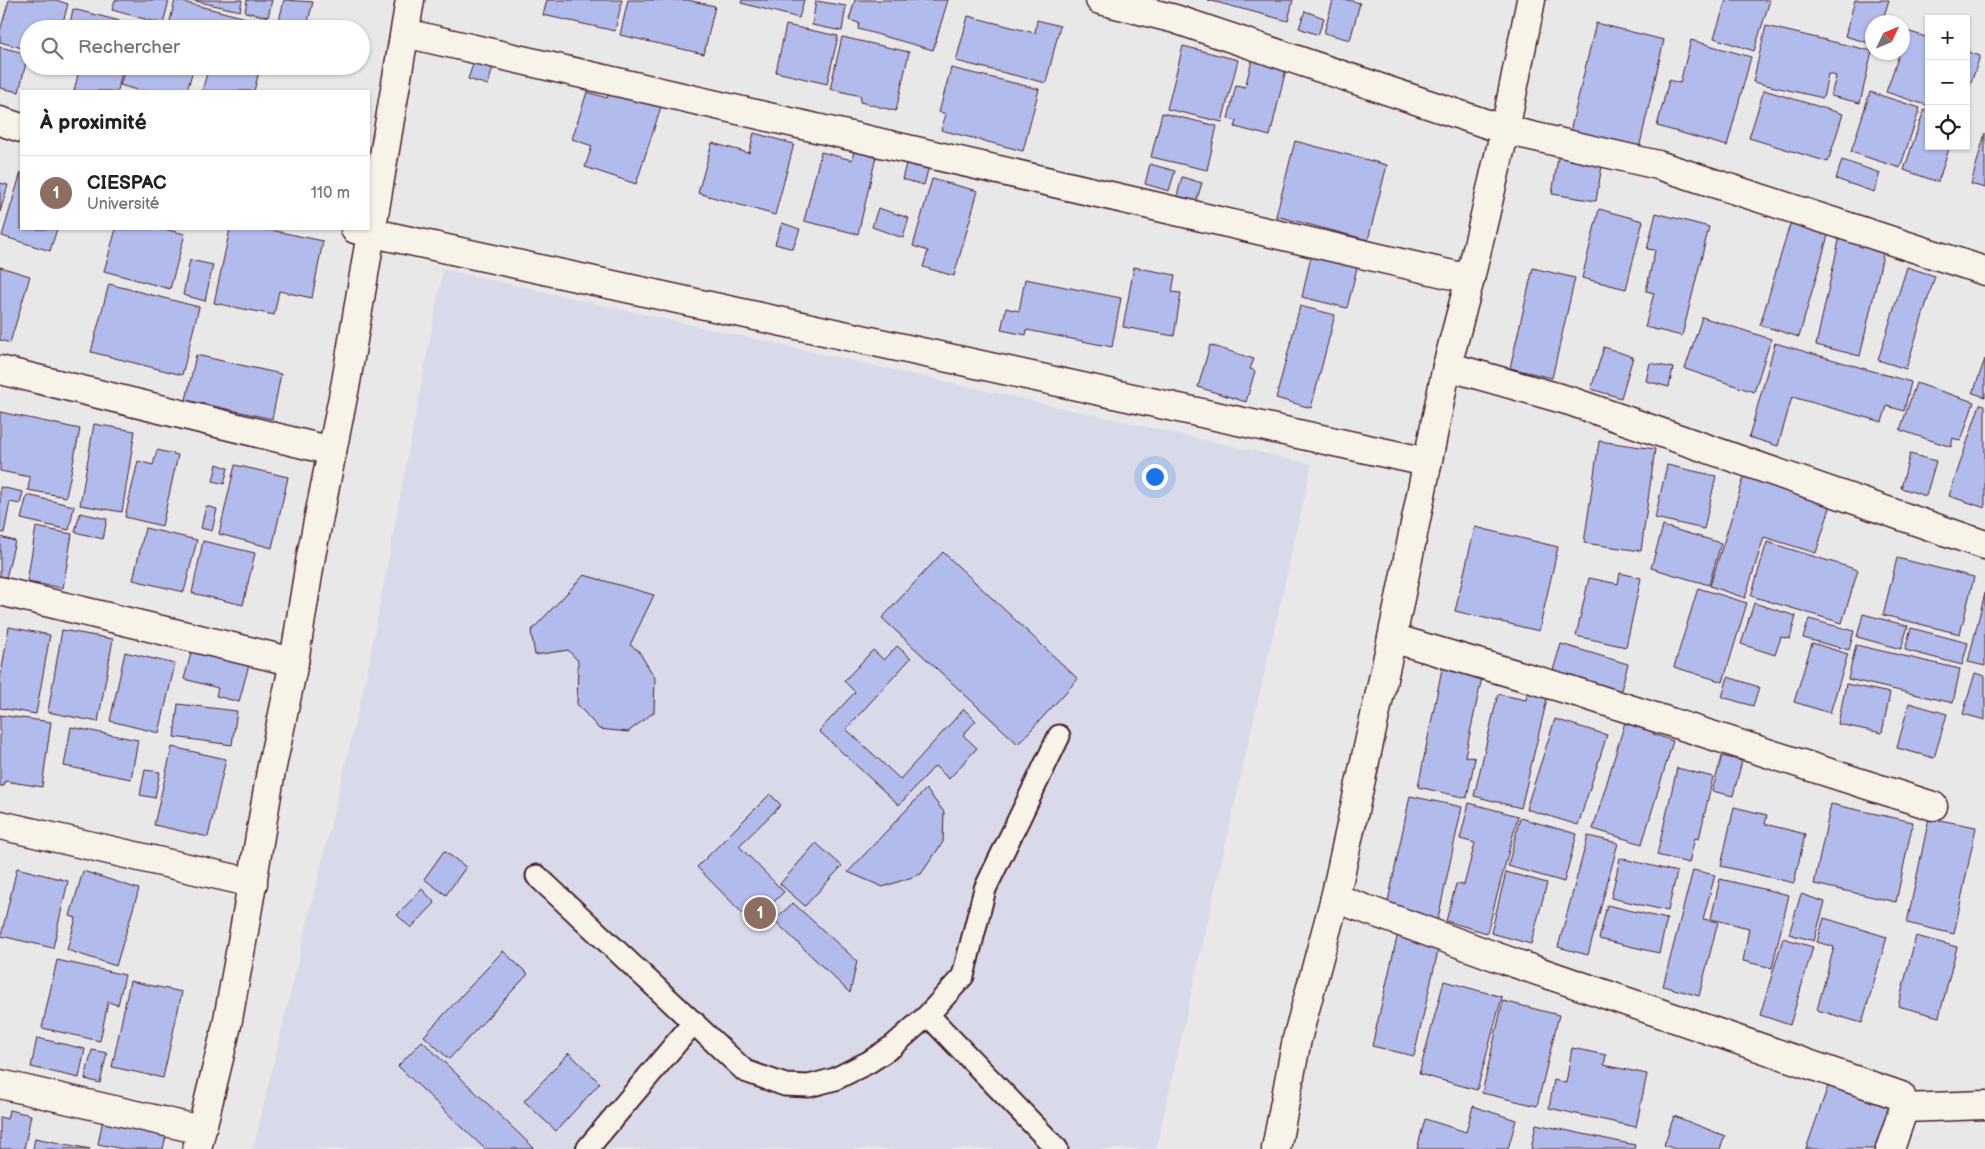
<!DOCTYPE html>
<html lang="fr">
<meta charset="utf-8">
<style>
body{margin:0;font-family:"Balsamiq Sans",sans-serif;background:#f6f6f6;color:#202124}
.controls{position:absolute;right:15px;top:15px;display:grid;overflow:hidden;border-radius:0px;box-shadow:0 1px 4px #0004}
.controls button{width:45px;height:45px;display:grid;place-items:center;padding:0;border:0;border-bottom:1px solid #e0e0e0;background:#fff;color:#202124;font:25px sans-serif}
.compass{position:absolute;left:1865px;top:15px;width:45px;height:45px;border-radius:50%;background:#fff;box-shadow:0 1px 4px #0004;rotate:46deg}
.you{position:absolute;left:1154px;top:476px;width:18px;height:18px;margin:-12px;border:4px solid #fff;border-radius:50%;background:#1a73e8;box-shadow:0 0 0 8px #1a73e833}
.badge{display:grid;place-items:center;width:32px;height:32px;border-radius:50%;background:#ea580c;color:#fff;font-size:16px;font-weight:700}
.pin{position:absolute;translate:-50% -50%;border:2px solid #fff;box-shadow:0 1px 5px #0006}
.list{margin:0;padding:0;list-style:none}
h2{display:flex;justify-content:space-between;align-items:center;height:65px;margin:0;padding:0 20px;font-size:21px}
h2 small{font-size:16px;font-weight:400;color:#757577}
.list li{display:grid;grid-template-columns:32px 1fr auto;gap:15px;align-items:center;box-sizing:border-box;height:75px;padding:0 20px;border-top:1px solid #e0e0e0}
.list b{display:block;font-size:19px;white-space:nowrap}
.list p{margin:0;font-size:16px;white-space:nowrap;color:#757577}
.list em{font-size:16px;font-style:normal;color:#757577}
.icon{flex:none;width:28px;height:28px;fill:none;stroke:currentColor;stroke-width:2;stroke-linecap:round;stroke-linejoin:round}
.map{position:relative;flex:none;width:1985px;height:1149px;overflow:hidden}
.search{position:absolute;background:#fff;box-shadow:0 1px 4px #0004;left:20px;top:20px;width:350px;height:55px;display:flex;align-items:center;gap:12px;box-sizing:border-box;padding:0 18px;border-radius:28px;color:#757577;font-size:19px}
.panel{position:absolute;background:#fff;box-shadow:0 1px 4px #0004;left:20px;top:90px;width:350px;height:140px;border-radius:0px}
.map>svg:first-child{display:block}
.built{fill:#d8daea}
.building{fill:#b1bbec;stroke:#4a1f2b}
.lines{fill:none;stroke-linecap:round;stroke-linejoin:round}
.lane-casing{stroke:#4a1f2b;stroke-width:25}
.street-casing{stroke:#4a1f2b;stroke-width:31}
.highway-casing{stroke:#4a1f2b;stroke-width:31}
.lane{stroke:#f7f3e8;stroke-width:21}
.street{stroke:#f7f3e8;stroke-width:28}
.highway{stroke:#f7f3e8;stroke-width:28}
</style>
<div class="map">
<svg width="1985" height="1149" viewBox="0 0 1985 1149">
<rect width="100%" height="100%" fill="#e9e8e9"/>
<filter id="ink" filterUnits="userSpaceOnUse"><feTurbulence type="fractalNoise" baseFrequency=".02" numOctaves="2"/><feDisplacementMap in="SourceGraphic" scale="10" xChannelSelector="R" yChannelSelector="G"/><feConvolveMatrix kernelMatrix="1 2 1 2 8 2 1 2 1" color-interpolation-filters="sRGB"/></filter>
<g filter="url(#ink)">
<path class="built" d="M 443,269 L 1312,464 L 1156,1149 L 253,1149 L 366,677 Z"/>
<g class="building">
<path d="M 9,0 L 56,0 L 68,4 L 61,29 L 29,29 L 29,50 L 0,42 L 0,31 Z"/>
<path d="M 115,0 L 169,0 L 163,24 L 112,10 Z"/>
<path d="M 175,0 L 270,24 L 269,29 L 168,29 Z"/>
<path d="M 191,0 L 242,0 L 240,11 Z"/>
<path d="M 247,0 L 272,0 L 268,17 L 245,12 Z"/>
<path d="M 284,0 L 313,2 L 306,29 L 277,29 Z"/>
<path d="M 547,0 L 622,0 L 615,31 L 543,15 Z"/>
<path d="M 628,0 L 687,0 L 715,6 L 704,54 L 620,35 Z"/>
<path d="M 742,0 L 804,0 L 799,18 L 741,3 Z"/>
<path d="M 855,0 L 948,0 L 933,50 L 858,29 L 859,23 L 849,20 Z"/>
<path d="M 1208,0 L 1293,0 L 1288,21 Z"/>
<path d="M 1333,0 L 1348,0 L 1360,3 L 1350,40 L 1324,33 Z"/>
<path d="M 1726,0 L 1770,0 L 1754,51 L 1714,38 Z"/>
<path d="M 1855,0 L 1889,0 L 1882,22 L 1872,22 L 1872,44 L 1845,36 Z"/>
<path d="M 816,1 L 846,6 L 842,31 L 812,25 Z"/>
<path d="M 73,9 L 124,22 L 122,29 L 69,29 Z"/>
<path d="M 1305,11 L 1324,18 L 1318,35 L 1299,28 Z"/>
<path d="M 968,16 L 1035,33 L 1037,20 L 1060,26 L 1046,83 L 956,61 Z"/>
<path d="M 1596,23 L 1664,40 L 1638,153 L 1569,136 Z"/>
<path d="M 786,25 L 838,36 L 827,84 L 776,72 Z"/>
<path d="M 1766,26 L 1872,51 L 1860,103 L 1831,96 L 1836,76 L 1828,74 L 1823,98 L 1753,82 Z"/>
<path d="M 1907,31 L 1929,38 L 1929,106 L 1886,92 L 1900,52 L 1902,52 Z"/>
<path d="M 842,37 L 909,52 L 896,111 L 860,102 L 861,96 L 830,89 Z"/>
<path d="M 1691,40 L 1751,57 L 1727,146 L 1657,126 L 1669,80 L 1680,83 Z"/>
<path d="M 1183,46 L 1238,60 L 1222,122 L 1167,109 Z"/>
<path d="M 0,47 L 28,54 L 19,92 L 0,88 Z"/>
<path d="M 1966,51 L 1980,56 L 1966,98 Z"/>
<path d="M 1253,57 L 1287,65 L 1270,136 L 1235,127 L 1237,121 L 1228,119 L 1236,85 L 1245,87 Z"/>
<path d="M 474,61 L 493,67 L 488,85 L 468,79 Z"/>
<path d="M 80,66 L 100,66 L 122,71 L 118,91 L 74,91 Z"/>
<path d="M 126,66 L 194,66 L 187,91 L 140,91 L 120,85 Z"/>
<path d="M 209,66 L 253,66 L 260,68 L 254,91 L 202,91 Z"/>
<path d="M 951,68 L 1039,89 L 1023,151 L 941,130 L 946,114 L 939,112 Z"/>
<path d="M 611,87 L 662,104 L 636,184 L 585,167 L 592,146 L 572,139 L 587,92 L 607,98 Z"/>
<path d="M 1764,90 L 1843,114 L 1828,162 L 1749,138 Z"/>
<path d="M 1870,92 L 1920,108 L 1900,168 L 1851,152 Z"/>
<path d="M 1924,110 L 1929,111 L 1929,146 L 1950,146 L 1938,182 L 1904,170 Z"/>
<path d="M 1162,113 L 1217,126 L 1207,170 L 1151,157 Z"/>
<path d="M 754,133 L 794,144 L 775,215 L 698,193 L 712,143 L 749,153 Z"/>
<path d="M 1985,133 L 1985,188 L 1971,184 Z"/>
<path d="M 1295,141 L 1387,165 L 1368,240 L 1276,216 Z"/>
<path d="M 1560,146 L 1604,154 L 1596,201 L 1552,194 Z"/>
<path d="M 854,151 L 876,157 L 858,234 L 804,221 L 821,152 L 852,160 Z"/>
<path d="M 907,160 L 929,166 L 924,185 L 902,179 Z"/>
<path d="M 1842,160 L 1880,173 L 1874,192 L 1836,179 Z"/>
<path d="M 1150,164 L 1175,171 L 1169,191 L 1145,184 Z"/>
<path d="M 21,172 L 21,229 L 57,229 L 50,251 L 2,236 Z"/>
<path d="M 1182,177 L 1202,183 L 1196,202 L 1177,196 Z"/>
<path d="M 932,179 L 978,191 L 954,276 L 923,267 L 928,251 L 913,246 Z"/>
<path d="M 0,183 L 8,185 L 0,212 Z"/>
<path d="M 878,208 L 909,218 L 903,238 L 872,227 Z"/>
<path d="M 1599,209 L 1643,221 L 1626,289 L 1582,278 Z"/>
<path d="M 1656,213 L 1709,227 L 1682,336 L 1645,327 L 1654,293 L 1646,291 L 1655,250 L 1647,249 Z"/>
<path d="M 1791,221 L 1829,232 L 1799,337 L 1760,325 Z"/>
<path d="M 782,223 L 800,229 L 793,249 L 775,244 Z"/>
<path d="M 116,229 L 164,229 L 185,234 L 170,289 L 104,271 Z"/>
<path d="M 230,229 L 266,229 L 323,241 L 312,298 L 279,291 L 274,315 L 214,303 Z"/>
<path d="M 1840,236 L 1885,246 L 1860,356 L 1816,345 Z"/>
<path d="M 1311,256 L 1357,268 L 1347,308 L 1302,297 Z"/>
<path d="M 190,260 L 213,265 L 205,301 L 183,295 Z"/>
<path d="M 0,267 L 30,276 L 10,343 L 0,340 Z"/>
<path d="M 1134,267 L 1175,275 L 1172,292 L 1181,293 L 1174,336 L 1123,327 Z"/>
<path d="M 1907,267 L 1935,276 L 1906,369 L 1878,360 Z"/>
<path d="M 1533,268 L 1575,278 L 1552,378 L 1510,368 Z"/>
<path d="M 1025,279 L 1121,298 L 1112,347 L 1027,330 L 1026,335 L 1001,330 L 1006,308 L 1019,311 Z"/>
<path d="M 109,284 L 199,307 L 182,375 L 91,352 Z"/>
<path d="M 1300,306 L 1335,315 L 1311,408 L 1276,398 Z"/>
<path d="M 1702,317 L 1771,339 L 1754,392 L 1685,369 Z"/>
<path d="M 1775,343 L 1911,382 L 1904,411 L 1887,406 L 1882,422 L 1792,397 L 1778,446 L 1749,437 Z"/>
<path d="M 1210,345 L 1254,359 L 1250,369 L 1255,371 L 1246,402 L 1198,387 Z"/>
<path d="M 1604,347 L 1633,357 L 1621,398 L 1591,389 Z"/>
<path d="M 196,355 L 281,374 L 272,419 L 186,400 Z"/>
<path d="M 1985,359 L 1985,397 L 1973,393 Z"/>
<path d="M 1650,363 L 1673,368 L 1669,387 L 1646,381 Z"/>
<path d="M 1916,383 L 1974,402 L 1961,441 L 1953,438 L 1951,447 L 1900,430 Z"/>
<path d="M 1980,404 L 1985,405 L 1985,508 L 1949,496 Z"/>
<path d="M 0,412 L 80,429 L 66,497 L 28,490 L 30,477 L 0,471 Z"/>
<path d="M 94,424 L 135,431 L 122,512 L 80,505 Z"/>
<path d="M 1599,441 L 1655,449 L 1641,551 L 1584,543 Z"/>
<path d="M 157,450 L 178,455 L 162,526 L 125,517 L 138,461 L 153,465 Z"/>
<path d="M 1910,454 L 1936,461 L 1926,496 L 1901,488 Z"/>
<path d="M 217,464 L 228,468 L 224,484 L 213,481 Z"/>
<path d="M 235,465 L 288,477 L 272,548 L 219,534 Z"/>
<path d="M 1667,465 L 1716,476 L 1704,529 L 1655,518 Z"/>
<path d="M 1746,471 L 1833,498 L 1816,553 L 1764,537 L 1745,598 L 1710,586 Z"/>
<path d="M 0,487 L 23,492 L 20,504 L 10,502 L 4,533 L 0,532 Z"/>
<path d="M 27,495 L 74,506 L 69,530 L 21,519 Z"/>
<path d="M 206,506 L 217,509 L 212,531 L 201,528 Z"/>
<path d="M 80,513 L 107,519 L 103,539 L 75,532 Z"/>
<path d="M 1663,526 L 1721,543 L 1709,585 L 1651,568 Z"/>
<path d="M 36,527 L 72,534 L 63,588 L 27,582 Z"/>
<path d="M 1475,527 L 1558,547 L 1539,631 L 1455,611 Z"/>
<path d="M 145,528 L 197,540 L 184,592 L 133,580 Z"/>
<path d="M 0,537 L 15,541 L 6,578 L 0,576 Z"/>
<path d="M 203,541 L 255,553 L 243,605 L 192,593 Z"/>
<path d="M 1767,542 L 1858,570 L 1842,623 L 1751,596 Z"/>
<path d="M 943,552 L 1078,679 L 1018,744 L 882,618 Z"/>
<path d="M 1897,558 L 1974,577 L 1960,634 L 1883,615 Z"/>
<path d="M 1620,573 L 1641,578 L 1626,647 L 1576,636 L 1589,578 L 1618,584 Z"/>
<path d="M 584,575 L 654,595 L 630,645 L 638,650 L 655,678 L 654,712 L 628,732 L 599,729 L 577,704 L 578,661 L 568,650 L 535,655 L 531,631 Z"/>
<path d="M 1698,588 L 1747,603 L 1723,682 L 1674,667 Z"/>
<path d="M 1985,593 L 1985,666 L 1968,662 Z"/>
<path d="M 1754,603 L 1796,616 L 1790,639 L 1781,637 L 1775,655 L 1741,644 Z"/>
<path d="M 1863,614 L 1908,626 L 1901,649 L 1857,637 Z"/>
<path d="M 1809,619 L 1854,631 L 1849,650 L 1803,638 Z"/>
<path d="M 9,627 L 50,635 L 36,714 L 0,708 L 0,680 Z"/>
<path d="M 1911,628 L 1968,643 L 1962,665 L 1905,650 Z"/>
<path d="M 62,630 L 113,639 L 98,722 L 48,712 Z"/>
<path d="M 1812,643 L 1848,654 L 1830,713 L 1794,702 Z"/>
<path d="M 1561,644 L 1628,664 L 1618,701 L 1550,680 Z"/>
<path d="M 1856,645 L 1960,669 L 1953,703 L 1848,679 Z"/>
<path d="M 193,646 L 250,661 L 239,702 L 216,696 L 218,688 L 184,679 Z"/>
<path d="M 897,646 L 911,658 L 846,729 L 900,779 L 964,709 L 976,721 L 963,735 L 977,748 L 949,779 L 935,766 L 899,805 L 819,731 L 855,692 L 844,681 L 873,650 L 884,660 Z"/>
<path d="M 125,652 L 175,664 L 159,733 L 110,721 Z"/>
<path d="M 1443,664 L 1483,673 L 1465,756 L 1475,758 L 1467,798 L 1418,787 Z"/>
<path d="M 1975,673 L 1985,676 L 1985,720 L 1963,714 Z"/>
<path d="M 1728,677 L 1759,687 L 1753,706 L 1722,697 Z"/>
<path d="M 1846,684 L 1890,693 L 1882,733 L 1838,724 Z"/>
<path d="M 1528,689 L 1548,695 L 1521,808 L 1474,796 L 1498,694 L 1526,700 Z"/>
<path d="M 1909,703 L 1947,714 L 1934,758 L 1897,748 Z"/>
<path d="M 178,704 L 237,711 L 232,745 L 174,737 Z"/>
<path d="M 0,715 L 51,722 L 42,787 L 5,781 L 4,786 L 0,786 Z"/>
<path d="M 1555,719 L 1607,735 L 1578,825 L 1526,809 Z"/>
<path d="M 1626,719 L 1655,728 L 1653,734 L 1673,741 L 1642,844 L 1593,829 Z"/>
<path d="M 71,727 L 138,740 L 131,779 L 64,766 Z"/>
<path d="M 172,747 L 226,759 L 208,837 L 154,825 Z"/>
<path d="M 1722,756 L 1742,761 L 1733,796 L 1712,791 Z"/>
<path d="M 1677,768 L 1713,777 L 1699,839 L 1695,838 L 1689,863 L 1657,855 Z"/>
<path d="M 145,770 L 160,772 L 155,798 L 140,795 Z"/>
<path d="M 926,789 L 944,812 L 943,842 L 921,874 L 883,887 L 848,872 Z"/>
<path d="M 770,794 L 781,805 L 739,846 L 784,892 L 752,923 L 697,867 Z"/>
<path d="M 1410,796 L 1462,807 L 1437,923 L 1386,911 Z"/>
<path d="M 1469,803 L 1518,816 L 1487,933 L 1446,921 L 1456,884 L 1464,885 L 1475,843 L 1460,839 Z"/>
<path d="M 1831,804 L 1913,822 L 1896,902 L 1814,884 Z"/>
<path d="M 1734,807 L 1767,815 L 1765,824 L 1805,834 L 1794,883 L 1721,866 Z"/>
<path d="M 1520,818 L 1577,834 L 1564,882 L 1508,866 Z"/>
<path d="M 1929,818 L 1976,827 L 1954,934 L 1907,923 Z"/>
<path d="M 1588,836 L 1618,843 L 1588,955 L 1558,947 Z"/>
<path d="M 816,843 L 842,866 L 805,906 L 780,884 Z"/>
<path d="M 444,851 L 466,867 L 446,895 L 424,879 Z"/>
<path d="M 1620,858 L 1677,872 L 1668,911 L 1611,898 Z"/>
<path d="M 17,868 L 68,881 L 53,948 L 1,936 Z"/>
<path d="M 1693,870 L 1715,875 L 1703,919 L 1718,922 L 1699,996 L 1663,986 Z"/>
<path d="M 83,871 L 139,889 L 116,966 L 67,950 L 76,918 L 70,916 Z"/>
<path d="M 1506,872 L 1547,883 L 1531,944 L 1491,933 Z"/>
<path d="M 1720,879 L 1789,895 L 1772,968 L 1743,961 L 1749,928 L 1711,919 Z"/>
<path d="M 422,889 L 435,903 L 411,928 L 397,915 Z"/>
<path d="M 1801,894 L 1825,902 L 1814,941 L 1789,934 Z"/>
<path d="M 793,903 L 857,961 L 850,993 L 774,920 Z"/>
<path d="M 1607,905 L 1667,919 L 1659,953 L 1599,939 Z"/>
<path d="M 1824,918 L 1887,937 L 1862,1023 L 1817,1010 L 1834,947 L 1817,942 Z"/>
<path d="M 1398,933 L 1440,942 L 1414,1056 L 1372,1046 Z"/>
<path d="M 1916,936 L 1957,947 L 1939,1017 L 1898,1006 Z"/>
<path d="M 1783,938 L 1813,947 L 1790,1025 L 1760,1015 Z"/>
<path d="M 503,951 L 528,974 L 449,1059 L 424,1036 Z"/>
<path d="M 57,960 L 125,975 L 118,1005 L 108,1002 L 100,1041 L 42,1028 Z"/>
<path d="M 130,981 L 182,992 L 163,1078 L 112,1067 Z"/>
<path d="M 1444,981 L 1502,997 L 1477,1090 L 1419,1074 Z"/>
<path d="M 1503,1001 L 1559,1015 L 1537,1106 L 1482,1093 Z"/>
<path d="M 37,1038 L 85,1049 L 79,1078 L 31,1067 Z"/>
<path d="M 422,1041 L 535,1149 L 485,1149 L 398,1066 Z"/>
<path d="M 1572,1048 L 1606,1055 L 1604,1065 L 1647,1074 L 1636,1127 L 1549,1108 L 1554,1080 L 1566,1083 Z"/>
<path d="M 92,1050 L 107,1053 L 100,1083 L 85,1079 Z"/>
<path d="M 569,1053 L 600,1083 L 556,1131 L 524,1101 Z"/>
<path d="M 1828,1086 L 1891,1108 L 1876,1149 L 1806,1149 Z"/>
<path d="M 1473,1106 L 1516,1120 L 1508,1149 L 1417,1149 L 1425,1119 L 1466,1132 Z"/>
<path d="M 9,1110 L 31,1115 L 24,1149 L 0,1149 L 0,1117 L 7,1119 Z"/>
<path d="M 1674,1116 L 1725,1136 L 1720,1149 L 1675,1149 L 1664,1145 Z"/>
<path d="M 103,1119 L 167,1132 L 163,1149 L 123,1149 L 98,1144 Z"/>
<path d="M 1536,1124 L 1635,1145 L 1634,1149 L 1531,1149 Z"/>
<path d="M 35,1138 L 90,1149 L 33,1149 Z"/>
</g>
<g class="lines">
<g class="lane-casing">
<g id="lane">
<path d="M 537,876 L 745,1071 L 785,1085 L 809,1086 L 835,1079 L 869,1062 L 893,1046 L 928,1015 L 963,976 L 985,889 L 1059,736"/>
<path d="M 928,1015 L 1057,1149"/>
<path d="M 587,1149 L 694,1022"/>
</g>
</g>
<g class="street-casing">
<g id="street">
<path d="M 1100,0 L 1175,19 L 1505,130 L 1658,165 L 1985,271"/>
<path d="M 405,33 L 1470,279"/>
<path d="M 0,121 L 21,128"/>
<path d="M 355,229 L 1427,462"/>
<path d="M 1447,366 L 1570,401 L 1985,545"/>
<path d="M 0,370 L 332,451"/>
<path d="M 0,591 L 294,662"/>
<path d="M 1392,638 L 1573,691 L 1933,806"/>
<path d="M 0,825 L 253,883"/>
<path d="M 1335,898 L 1497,957 L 1901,1096 L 1904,1108 L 1890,1149"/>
<path d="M 0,1084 L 201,1130"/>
<path d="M 1904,1108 L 1985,1105"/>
<path d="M 197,1149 L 227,1025 L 244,931 L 271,771 L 294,662 L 311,556 L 346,382 L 410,0"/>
</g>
</g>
<g class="highway-casing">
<path id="highway" d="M 1276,1149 L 1297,1039 L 1335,898 L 1392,638 L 1447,366 L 1470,279 L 1505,130 L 1531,0"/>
</g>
<use href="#lane" class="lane"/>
<use href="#street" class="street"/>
<use href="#highway" class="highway"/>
</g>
</g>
</svg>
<div class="controls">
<button>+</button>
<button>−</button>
<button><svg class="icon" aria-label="locate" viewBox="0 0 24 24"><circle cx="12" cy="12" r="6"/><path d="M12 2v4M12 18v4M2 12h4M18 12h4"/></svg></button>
</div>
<svg class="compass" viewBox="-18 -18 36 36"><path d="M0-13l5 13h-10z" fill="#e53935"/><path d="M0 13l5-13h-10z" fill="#757577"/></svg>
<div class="you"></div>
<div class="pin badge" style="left:760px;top:913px;background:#8d6e63">1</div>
<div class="search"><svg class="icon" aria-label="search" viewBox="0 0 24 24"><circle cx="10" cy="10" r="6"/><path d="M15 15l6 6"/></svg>Rechercher</div>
<section class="panel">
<h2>À proximité<small></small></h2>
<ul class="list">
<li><span class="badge" style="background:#8d6e63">1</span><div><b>CIESPAC</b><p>Université</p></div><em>110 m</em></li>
</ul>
</section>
</div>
